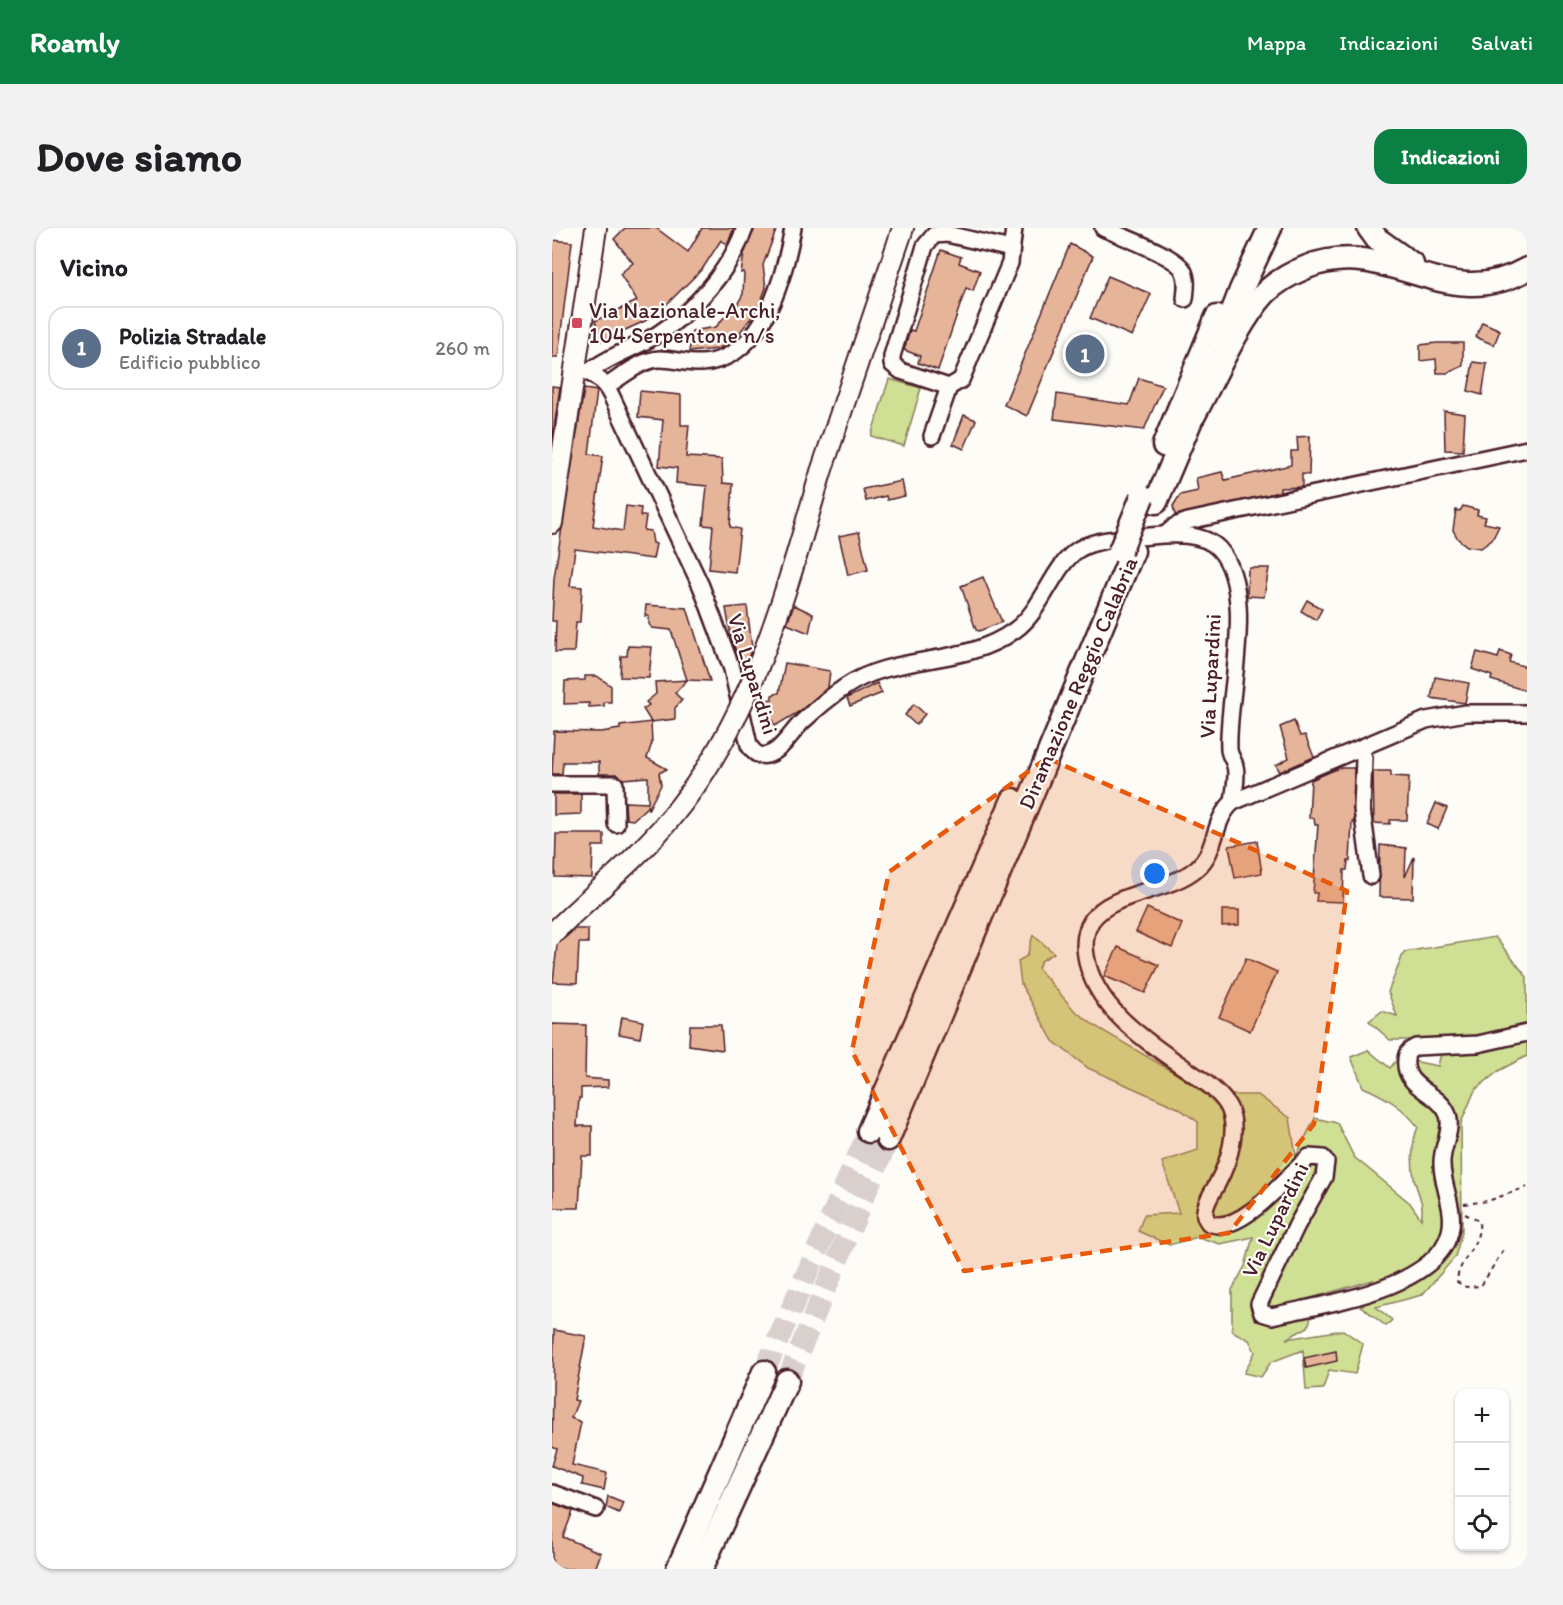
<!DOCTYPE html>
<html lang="it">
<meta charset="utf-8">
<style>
body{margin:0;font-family:Itim,sans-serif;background:#f2f2f2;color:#202124}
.controls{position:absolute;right:18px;bottom:18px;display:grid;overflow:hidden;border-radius:12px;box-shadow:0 2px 4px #0004}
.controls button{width:54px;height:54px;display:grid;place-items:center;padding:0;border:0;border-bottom:2px solid #e0e0e0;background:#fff;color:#202124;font:30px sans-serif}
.you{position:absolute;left:603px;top:646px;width:21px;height:21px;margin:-15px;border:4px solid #fff;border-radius:50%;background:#1a73e8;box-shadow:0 0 0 9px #1a73e833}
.badge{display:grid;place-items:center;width:39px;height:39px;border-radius:50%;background:#0b8043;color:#fff;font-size:20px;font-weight:700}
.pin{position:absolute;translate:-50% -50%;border:3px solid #fff;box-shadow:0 2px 6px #0006}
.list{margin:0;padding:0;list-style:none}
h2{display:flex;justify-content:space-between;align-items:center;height:78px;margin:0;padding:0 24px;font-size:26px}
h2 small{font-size:20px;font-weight:400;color:#757577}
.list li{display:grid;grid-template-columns:39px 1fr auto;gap:18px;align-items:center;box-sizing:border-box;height:84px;margin:0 12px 12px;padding:0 12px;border:2px solid #e0e0e0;border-radius:18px}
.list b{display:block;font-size:22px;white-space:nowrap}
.list p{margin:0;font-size:20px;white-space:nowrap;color:#757577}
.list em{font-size:20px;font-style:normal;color:#757577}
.icon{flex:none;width:33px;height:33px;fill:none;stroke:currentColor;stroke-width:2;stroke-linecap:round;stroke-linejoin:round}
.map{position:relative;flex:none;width:975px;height:1341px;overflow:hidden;border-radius:18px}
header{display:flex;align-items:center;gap:36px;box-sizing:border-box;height:84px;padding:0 30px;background:#0b8043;color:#fff}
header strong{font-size:28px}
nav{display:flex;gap:33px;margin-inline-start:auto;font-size:21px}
.intro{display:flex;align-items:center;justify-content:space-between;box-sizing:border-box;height:144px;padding:0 36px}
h1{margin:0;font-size:42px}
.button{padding:15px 27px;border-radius:18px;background:#0b8043;color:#fff;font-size:21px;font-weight:700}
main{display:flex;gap:36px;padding:0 36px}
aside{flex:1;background:#fff;border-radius:18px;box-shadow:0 2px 4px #0004}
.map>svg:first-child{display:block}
.green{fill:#cfdf93;stroke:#8c7f5f;stroke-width:1.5}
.building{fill:#e6b498;stroke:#4a1f2b;stroke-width:1.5}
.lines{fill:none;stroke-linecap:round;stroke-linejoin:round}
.highway-tunnel{stroke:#d9d0ce;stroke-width:22;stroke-dasharray:22 11;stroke-linecap:butt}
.minor-casing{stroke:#4a1f2b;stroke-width:20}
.major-casing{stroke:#4a1f2b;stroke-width:24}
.highway-casing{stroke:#4a1f2b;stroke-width:27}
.path{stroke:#4a1f2b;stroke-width:2;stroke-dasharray:4.5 4.5;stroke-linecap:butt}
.minor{stroke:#fdfcf7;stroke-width:15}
.major{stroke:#fdfcf7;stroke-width:20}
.highway{stroke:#fdfcf7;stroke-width:22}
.major-bridge-casing{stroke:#4a1f2b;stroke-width:24;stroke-linecap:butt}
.highway-bridge-casing{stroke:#4a1f2b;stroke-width:27;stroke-linecap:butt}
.major-bridge{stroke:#fdfcf7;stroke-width:20}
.highway-bridge{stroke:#fdfcf7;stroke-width:22}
.marked{fill:#e8590c;fill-opacity:0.2;stroke:#e8590c;stroke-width:4.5;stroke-dasharray:12 8;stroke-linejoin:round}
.poi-dot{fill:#d1495b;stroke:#fdfcf7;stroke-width:2}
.labels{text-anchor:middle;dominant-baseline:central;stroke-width:4.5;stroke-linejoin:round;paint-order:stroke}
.poi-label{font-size:22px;fill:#4a1f2b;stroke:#fdfcf7;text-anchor:start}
.street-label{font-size:22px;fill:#4a1f2b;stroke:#fdfcf7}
</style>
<header>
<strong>Roamly</strong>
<nav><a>Mappa</a><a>Indicazioni</a><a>Salvati</a></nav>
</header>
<div class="intro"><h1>Dove siamo</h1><a class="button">Indicazioni</a></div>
<main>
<aside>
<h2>Vicino<small></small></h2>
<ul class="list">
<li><span class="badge" style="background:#5c6f8a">1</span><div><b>Polizia Stradale</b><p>Edificio pubblico</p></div><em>260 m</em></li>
</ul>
</aside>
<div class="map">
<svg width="975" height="1341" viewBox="0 0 975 1341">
<rect width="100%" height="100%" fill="#fdfcf7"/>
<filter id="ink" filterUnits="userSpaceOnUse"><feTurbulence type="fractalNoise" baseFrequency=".0167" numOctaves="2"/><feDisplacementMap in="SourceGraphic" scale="12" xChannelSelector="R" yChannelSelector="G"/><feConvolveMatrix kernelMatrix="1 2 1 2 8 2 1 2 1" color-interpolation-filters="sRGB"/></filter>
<g filter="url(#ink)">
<g class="green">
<path d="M 337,151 L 369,160 L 352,218 L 319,208 Z"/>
<path d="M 481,707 L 502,725 L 489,733 L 486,740 L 522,782 L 543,798 L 660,867 L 706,867 L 738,890 L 744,928 L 763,890 L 785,895 L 802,929 L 858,975 L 869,991 C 873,975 865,965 862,950 C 859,935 860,912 866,899 C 851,879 834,869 811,859 L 799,829 L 816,822 L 838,840 L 846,830 L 886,838 L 892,812 L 838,812 L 817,793 L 830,783 L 845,788 L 836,764 L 852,724 L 943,709 L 975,749 L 975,828 L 948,842 L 923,862 L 909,895 L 910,1004 L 903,1029 L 870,1067 L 824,1079 L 840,1092 L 834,1098 L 806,1076 L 821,1052 L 752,1072 L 759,1089 L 756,1099 L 734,1111 L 791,1102 L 811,1116 L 803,1146 L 777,1142 L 771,1161 L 754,1162 L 751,1122 L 719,1134 L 709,1149 L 692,1145 L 703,1124 L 697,1112 L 680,1103 L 680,1062 L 693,1038 L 701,1009 L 668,1016 L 646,1009 L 617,1017 L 586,1003 L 592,987 L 627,985 L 610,934 L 646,922 L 646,894 L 626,880 L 536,840 L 501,813 L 469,756 L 466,733 L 475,728 Z"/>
</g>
<g class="building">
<path d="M 73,0 L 104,0 L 136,24 L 150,0 L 182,0 L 175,16 L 169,12 L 151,40 L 115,76 L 93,93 L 49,113 L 43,93 L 85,73 L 68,46 L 81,35 L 62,11 Z"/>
<path d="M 203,0 L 225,0 L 211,37 L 214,60 L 206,81 L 182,112 L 166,121 L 137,124 L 140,103 L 164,99 L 179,81 L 181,84 L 191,66 L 192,44 L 189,45 L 192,26 Z"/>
<path d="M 0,12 L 20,14 L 6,129 L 0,129 Z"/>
<path d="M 518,16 L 541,28 L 475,188 L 452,177 Z"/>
<path d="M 389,22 L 409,29 L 407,35 L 428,43 L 421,63 L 414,60 L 386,142 L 366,135 L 368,128 L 352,122 L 358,102 L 362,103 Z"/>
<path d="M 556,48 L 599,66 L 580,108 L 538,90 Z"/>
<path d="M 930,94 L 948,102 L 942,117 L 924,109 Z"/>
<path d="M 885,115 L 911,115 L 911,138 L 896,145 L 885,145 L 884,131 L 868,133 L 868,117 Z"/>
<path d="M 921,134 L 935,136 L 930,167 L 916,163 Z"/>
<path d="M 587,150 L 611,158 L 592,202 L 502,191 L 505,166 L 577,177 Z"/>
<path d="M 0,158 L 8,159 L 0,214 Z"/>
<path d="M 32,161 L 45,163 L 37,226 L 51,228 L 41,298 L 71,303 L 74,278 L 89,280 L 88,288 L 94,288 L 92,302 L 99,303 L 101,315 L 104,316 L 101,331 L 23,321 L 18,358 L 30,359 L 28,394 L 24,394 L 22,424 L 3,424 L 4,393 L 0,393 L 2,350 Z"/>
<path d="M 88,163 L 129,167 L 129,197 L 137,197 L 134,229 L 170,231 L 171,255 L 181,256 L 178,299 L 188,301 L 183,344 L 157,341 L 161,298 L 151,297 L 155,258 L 124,255 L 125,240 L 107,238 L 111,192 L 86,189 Z"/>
<path d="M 892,183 L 913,186 L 911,223 L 893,222 Z"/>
<path d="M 412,187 L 424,192 L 412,221 L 401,216 Z"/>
<path d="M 758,208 L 757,247 L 750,246 L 750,259 L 728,260 L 728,264 L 623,287 L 621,278 L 628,267 L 646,263 L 644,250 L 670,244 L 673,252 L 739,237 L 739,223 L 746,223 L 745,209 Z"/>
<path d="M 350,253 L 353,268 L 335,272 L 334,268 L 314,273 L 311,261 Z"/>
<path d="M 911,278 L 926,282 L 925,287 L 934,289 L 932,295 L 947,298 L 940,312 L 929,320 L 915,318 L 906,311 L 901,302 L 904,282 L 908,283 Z"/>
<path d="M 307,304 L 316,342 L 296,347 L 287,308 Z"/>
<path d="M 698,340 L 717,340 L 712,369 L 695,368 L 696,342 Z"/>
<path d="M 431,349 L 450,394 L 427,403 L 424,402 L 409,358 Z"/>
<path d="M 755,372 L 770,381 L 764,392 L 749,383 Z"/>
<path d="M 94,377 L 135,380 L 158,453 L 135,452 L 119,402 L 100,400 L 97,396 L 97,388 L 93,388 Z"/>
<path d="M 242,377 L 261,386 L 257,405 L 235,396 Z"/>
<path d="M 195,378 L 200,420 L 196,430 L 187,432 L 179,409 L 174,380 Z"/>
<path d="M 76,418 L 100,419 L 97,450 L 68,449 L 69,428 L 75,428 Z"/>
<path d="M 948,423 L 959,427 L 957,434 L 975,439 L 975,463 L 939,452 L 940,448 L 920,441 L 925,424 L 946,430 Z"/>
<path d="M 233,435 L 278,443 L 276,459 L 248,483 L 223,498 L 220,492 L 213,494 L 205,474 L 220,471 L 220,467 L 227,465 Z"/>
<path d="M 33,448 L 45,448 L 59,458 L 59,474 L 52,474 L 52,478 L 37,479 L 37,475 L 12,476 L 13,453 L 33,452 Z"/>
<path d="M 883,449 L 917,455 L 913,475 L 879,470 Z"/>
<path d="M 135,452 L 123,465 L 130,472 L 123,480 L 123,491 L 99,494 L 91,481 L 97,477 L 94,474 L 104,466 L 103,454 Z"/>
<path d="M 325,455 L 330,465 L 298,478 L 295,470 Z"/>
<path d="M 362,476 L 373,486 L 364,497 L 353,487 Z"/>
<path d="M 742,493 L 748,508 L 753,507 L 762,529 L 728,544 L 724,537 L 737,530 L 728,499 Z"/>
<path d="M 99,494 L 100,515 L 95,530 L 115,541 L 107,545 L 109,557 L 96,582 L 96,578 L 81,592 L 74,591 L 73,574 L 96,575 L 96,549 L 71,551 L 64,546 L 47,546 L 47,534 L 11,534 L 10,546 L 0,546 L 2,503 L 49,504 L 68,501 L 68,498 Z"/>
<path d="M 787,540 L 802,540 L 802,594 L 800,594 L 798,633 L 796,633 L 795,642 L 792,642 L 791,674 L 764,673 L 765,665 L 761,665 L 766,597 L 763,597 L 762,590 L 757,590 L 759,552 Z"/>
<path d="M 821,543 L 839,543 L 839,548 L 857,549 L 855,592 L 838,592 L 838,596 L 822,595 Z"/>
<path d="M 2,566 L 29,566 L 29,586 L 2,587 Z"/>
<path d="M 884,575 L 895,580 L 886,601 L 875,596 Z"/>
<path d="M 4,606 L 52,606 L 52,618 L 41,618 L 40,650 L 3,649 Z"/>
<path d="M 705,613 L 710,645 L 683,650 L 677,618 Z"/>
<path d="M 828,617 L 854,620 L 853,649 L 862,629 L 861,670 L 827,669 Z"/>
<path d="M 595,680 L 630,696 L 620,720 L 584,704 Z"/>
<path d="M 670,682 L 687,682 L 687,697 L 670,698 Z"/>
<path d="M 23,701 L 36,701 L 36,715 L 27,715 L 25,755 L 1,754 L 5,717 Z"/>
<path d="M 566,719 L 607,737 L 593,765 L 552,748 Z"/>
<path d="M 694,730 L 725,744 L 698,803 L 667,789 Z"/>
<path d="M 70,789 L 91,793 L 88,810 L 67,806 Z"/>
<path d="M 0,796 L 34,797 L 33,850 L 56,852 L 56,859 L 29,860 L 29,870 L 27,870 L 25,898 L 40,898 L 40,928 L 30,928 L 27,980 L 1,980 Z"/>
<path d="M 138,797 L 169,797 L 171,822 L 137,817 Z"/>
<path d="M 2,1102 L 34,1108 L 22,1172 L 26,1173 L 19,1190 L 29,1194 L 20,1237 L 55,1245 L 52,1262 L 30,1257 L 31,1250 L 0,1238 L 5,1221 L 0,1219 Z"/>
<path d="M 784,1123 L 785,1133 L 754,1140 L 752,1130 Z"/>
<path d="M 56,1268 L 71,1274 L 67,1285 L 54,1279 Z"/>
<path d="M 0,1275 L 21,1283 L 11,1309 L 49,1325 L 43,1341 L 0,1341 Z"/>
</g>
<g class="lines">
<g class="highway-tunnel">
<path d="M 212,1144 L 317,903"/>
<path d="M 235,1153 L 336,911"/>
</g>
<g class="minor-casing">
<g id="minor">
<path d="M 551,0 C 568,8 623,27 631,42 C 636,51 634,61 633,71"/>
<path d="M 22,140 C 39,144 51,151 59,167 L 149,358 L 180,441 L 197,517 C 201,524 206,529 215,527 C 230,523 240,503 251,493 C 264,481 278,469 293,459 C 344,424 412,440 463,402 C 491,382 501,337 527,321 C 546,310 577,310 598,308 C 620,306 651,304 667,321 C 706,364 674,470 677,521 C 677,527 682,532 683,538 C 686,548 682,563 681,574 C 660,592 666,622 645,640 C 616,665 561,663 540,692 C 533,703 532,716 534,728 C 542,781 596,814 637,843 C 650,852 670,865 677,880 C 687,902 677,933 666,954 C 662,963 654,972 653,983 C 652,988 654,991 657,995 C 688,1009 736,947 757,929 L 771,930 L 774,934 L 772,949 L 745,997 L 707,1076 L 710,1085 L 720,1088 C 770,1076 883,1062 898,1004 C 904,982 890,958 890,936 C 889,920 901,903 896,887 C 888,864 851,861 854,832 C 854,824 858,822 864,819 L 926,816 L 975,805"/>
<path d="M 38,143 C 59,127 84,120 106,106 C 143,82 178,42 193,0"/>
<path d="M 55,158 C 69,149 90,131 108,131 C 122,131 136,136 150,135 C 211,131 232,51 241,0"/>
<path d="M 397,159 L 349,143 L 340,136 L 340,128 L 373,18 L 382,7 L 395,6 L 459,21"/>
<path d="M 380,208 L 397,159 L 409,152 L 458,35 L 462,0"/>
<path d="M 614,306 L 623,298 L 636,293 L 975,221"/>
<path d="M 809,520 L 812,530 L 810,581 L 819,648"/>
<path d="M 0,556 L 63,556 L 64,596"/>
<path d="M 681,574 L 874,492 L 914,485 L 975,485"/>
<path d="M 0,1265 L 44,1281"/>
</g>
</g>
<g class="major-casing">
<g id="major">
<path d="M 269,244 L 351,0"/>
<path d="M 0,295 L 44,0"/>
</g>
</g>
<g class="highway-casing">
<g id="highway">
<path d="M 817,0 L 825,11 L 860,36"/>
<path d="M 669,114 L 689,62 L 718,0"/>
<path d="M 642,187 C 661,152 687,93 713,65 C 725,53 740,45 755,39 C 837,7 893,88 975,41"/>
<path d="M 612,217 L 665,89"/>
<path d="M 604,274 L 647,173"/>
<path d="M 317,903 L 461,572"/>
<path d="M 336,911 L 581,323"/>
<path d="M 126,1341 L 212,1144"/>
<path d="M 149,1341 L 235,1153"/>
</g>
</g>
<g class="path">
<path d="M 912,976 L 936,973 L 975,959"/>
<path d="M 913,986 L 927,993 C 930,1017 905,1033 905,1054 L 914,1059 L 929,1058 L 953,1019"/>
</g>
<use href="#minor" class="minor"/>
<use href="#major" class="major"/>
<use href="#highway" class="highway"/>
<g class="major-bridge-casing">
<path id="major-bridge" d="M 0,706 C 39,667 82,634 117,592 C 201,492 233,366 269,244"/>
</g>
<g class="highway-bridge-casing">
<path id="highway-bridge" d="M 568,323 L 590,269"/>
</g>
<use href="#major-bridge" class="major-bridge"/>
<use href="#highway-bridge" class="highway-bridge"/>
</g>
</g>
<path class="marked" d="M 495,530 L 795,663 L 762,896 L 677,1005 L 412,1043 L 300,823 L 337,644 Z"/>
<rect class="poi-dot" x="19" y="89" width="12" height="12" rx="3"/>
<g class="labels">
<g class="poi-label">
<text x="37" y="82">Via Nazionale-Archi,<tspan x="37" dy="25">104 Serpentone n/s</tspan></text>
</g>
<g class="street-label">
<text transform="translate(201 446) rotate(73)">Via Lupardini</text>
<text transform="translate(658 448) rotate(-87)">Via Lupardini</text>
<text transform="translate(526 455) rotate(-67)">Diramazione Reggio Calabria</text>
<text transform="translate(723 992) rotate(-64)">Via Lupardini</text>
</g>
</g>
</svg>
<div class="controls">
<button>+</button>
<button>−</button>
<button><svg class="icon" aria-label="locate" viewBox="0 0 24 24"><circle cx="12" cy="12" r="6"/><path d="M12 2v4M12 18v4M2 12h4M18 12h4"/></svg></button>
</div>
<div class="you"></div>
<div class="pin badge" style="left:533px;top:126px;background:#5c6f8a">1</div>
</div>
</main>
